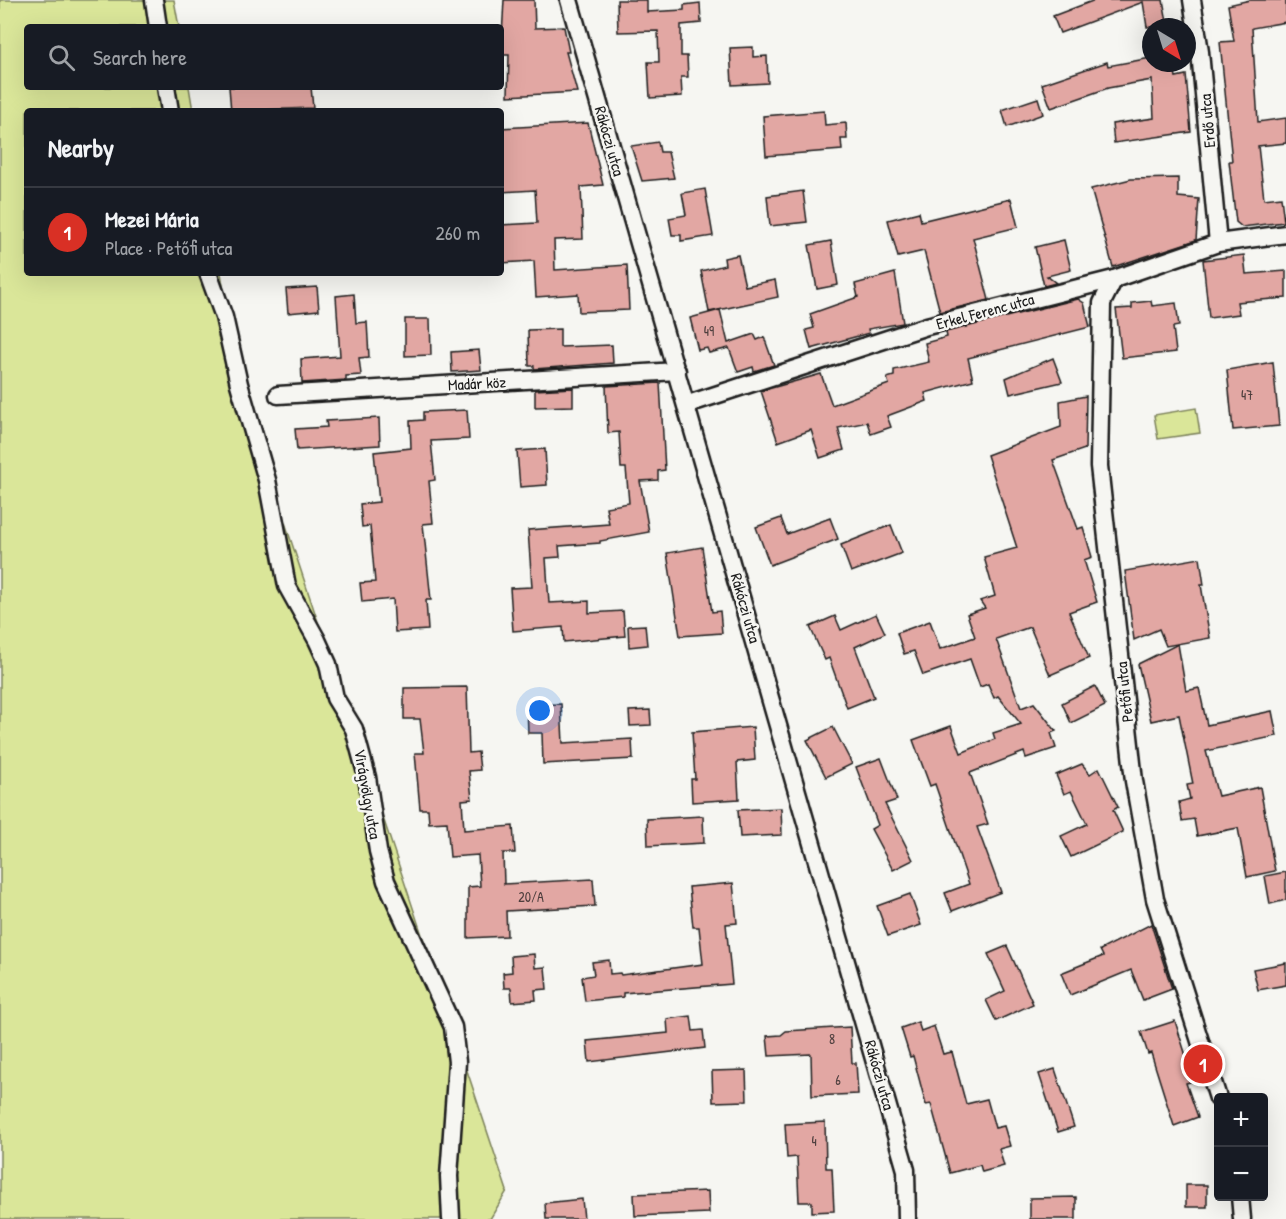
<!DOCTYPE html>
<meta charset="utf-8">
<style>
body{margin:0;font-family:"Patrick Hand",sans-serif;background:#20242c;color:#f1f3f6}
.controls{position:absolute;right:18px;bottom:18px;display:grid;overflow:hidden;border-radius:6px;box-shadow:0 6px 24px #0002}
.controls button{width:54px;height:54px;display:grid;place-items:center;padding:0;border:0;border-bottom:2px solid #363941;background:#171b24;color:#f1f3f6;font:30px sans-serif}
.compass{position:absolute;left:1142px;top:18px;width:54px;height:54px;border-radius:50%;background:#171b24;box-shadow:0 6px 24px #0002;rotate:142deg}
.you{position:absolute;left:540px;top:711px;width:21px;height:21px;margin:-15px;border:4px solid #fff;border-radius:50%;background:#1a73e8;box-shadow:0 0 0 9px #1a73e833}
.badge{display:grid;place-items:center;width:39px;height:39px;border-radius:50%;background:#d93025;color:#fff;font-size:20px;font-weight:700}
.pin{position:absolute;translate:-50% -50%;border:3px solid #fff;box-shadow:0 2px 6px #0006}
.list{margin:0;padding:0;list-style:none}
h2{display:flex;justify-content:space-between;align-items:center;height:78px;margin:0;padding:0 24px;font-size:26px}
h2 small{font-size:20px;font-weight:400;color:#9ea1a6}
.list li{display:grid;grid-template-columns:39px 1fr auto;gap:18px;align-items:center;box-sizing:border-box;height:90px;padding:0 24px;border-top:2px solid #363941}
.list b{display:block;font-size:22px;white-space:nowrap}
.list p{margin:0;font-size:20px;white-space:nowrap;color:#9ea1a6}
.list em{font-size:20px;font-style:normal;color:#9ea1a6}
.icon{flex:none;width:33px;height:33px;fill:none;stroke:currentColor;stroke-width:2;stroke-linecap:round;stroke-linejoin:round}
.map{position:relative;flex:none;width:1286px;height:1219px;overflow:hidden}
.search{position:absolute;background:#171b24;box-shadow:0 6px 24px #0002;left:24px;top:24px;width:480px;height:66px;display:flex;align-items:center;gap:15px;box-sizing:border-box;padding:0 21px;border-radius:6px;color:#9ea1a6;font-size:22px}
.panel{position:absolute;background:#171b24;box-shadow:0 6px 24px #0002;left:24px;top:108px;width:480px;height:168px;border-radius:6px}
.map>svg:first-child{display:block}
.green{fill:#dae699;stroke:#7b815a;stroke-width:1.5}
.building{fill:#e2a7a3;stroke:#1c1c1c;stroke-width:1.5}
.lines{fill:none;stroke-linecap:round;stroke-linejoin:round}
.street-casing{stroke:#1c1c1c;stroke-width:21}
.street{stroke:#f6f6f2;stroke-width:16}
.labels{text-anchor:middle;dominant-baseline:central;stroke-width:5;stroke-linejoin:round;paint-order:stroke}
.number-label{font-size:14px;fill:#4e3f3e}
.street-label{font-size:16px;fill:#1c1c1c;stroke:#f6f6f2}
</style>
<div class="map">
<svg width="1286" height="1219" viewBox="0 0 1286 1219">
<rect width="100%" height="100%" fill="#f6f6f2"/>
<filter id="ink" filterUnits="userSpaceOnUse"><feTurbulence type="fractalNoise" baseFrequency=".0167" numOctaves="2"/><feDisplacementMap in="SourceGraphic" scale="12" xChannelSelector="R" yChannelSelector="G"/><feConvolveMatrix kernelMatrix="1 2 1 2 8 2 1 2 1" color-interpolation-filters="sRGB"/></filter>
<g filter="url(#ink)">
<g class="green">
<path d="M 0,0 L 174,0 L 179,27 L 27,27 L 27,87 L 189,87 L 193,111 L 27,111 L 27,273 L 221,273 L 239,384 L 507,1191 L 490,1219 L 0,1219 Z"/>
<path d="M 1196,408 L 1200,433 L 1158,439 L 1154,415 Z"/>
</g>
<g class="building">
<path d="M 504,0 L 534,0 L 535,28 L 564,27 L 569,52 L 566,52 L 577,92 L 508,96 L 509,55 L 501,55 Z"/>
<path d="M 617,0 L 647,0 L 647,12 L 684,10 L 684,5 L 700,3 L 701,23 L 681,25 L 681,56 L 687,56 L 688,77 L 681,77 L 682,96 L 650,98 L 648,62 L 659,62 L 658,31 L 618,32 Z"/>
<path d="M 1095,0 L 1163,0 L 1168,27 L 1147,27 L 1143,2 L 1060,33 L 1053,16 Z"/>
<path d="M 1250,0 L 1286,0 L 1286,22 L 1252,28 L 1258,122 L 1286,118 L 1286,143 L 1258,146 L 1264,199 L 1281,197 L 1284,222 L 1242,227 L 1236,222 L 1229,161 L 1232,161 L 1220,42 L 1234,41 L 1228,5 Z"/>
<path d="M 753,47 L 753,57 L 767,56 L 768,83 L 732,85 L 730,48 Z"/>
<path d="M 1151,58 L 1151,63 L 1173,63 L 1176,77 L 1186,75 L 1191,132 L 1114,143 L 1112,124 L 1154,118 L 1152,80 L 1108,88 L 1051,108 L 1042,84 L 1107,62 L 1108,66 Z"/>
<path d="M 229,87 L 311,87 L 313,108 L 231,111 Z"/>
<path d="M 1038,98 L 1043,114 L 1007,127 L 1002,110 Z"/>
<path d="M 824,111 L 825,125 L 846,123 L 847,139 L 841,139 L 842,150 L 766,156 L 763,116 Z"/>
<path d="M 588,123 L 603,185 L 581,187 L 583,239 L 554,240 L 555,270 L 627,265 L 629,310 L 579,312 L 578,294 L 536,297 L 534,261 L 501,263 L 501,225 L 537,223 L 535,190 L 501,192 L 501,128 Z"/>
<path d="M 658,142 L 660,152 L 668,152 L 674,178 L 642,181 L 631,146 Z"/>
<path d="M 1178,178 L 1178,197 L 1199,199 L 1196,240 L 1113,267 L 1091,189 L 1131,179 Z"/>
<path d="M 705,189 L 713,236 L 681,241 L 681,235 L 672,235 L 669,218 L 686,215 L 682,193 Z"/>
<path d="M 803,191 L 807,222 L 770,226 L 767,196 Z"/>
<path d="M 1011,199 L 1018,227 L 973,238 L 989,300 L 940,312 L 924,251 L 898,257 L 888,220 L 919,212 L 921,221 Z"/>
<path d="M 1064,240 L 1071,270 L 1047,276 L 1056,283 L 1044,286 L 1035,247 Z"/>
<path d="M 831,241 L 838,285 L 817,289 L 809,245 Z"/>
<path d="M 738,255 L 745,286 L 775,280 L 778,297 L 709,312 L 701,271 L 725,265 L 724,258 Z"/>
<path d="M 1244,255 L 1246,274 L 1286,271 L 1286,298 L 1237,302 L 1239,314 L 1209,318 L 1203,260 Z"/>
<path d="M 895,273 L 903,323 L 868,329 L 869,333 L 811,349 L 806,330 L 814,328 L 810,314 L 858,297 L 855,284 Z"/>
<path d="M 317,287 L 319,310 L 288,313 L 286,289 Z"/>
<path d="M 354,294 L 356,323 L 367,322 L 369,357 L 359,358 L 361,375 L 346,376 L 346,380 L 302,383 L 301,359 L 340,356 L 336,296 Z"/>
<path d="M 1078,299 L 1084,303 L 1090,327 L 968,358 L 973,380 L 925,393 L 927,401 L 887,416 L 891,427 L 871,434 L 867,422 L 838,428 L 844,450 L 820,458 L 811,430 L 778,442 L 761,391 L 821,374 L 832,405 L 889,384 L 887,378 L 894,376 L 894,370 L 929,362 L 925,343 L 947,337 L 946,332 Z"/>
<path d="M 1151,301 L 1152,306 L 1176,303 L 1179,326 L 1173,327 L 1176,352 L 1122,358 L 1116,309 L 1132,308 L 1132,303 Z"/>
<path d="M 720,310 L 728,343 L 754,334 L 757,340 L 764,337 L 774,365 L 754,371 L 753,367 L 738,372 L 729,348 L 709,353 L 707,348 L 698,350 L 690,318 Z"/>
<path d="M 405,319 L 430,319 L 431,355 L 405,356 Z"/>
<path d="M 560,329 L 560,347 L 612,345 L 613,363 L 534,369 L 534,366 L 529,366 L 528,330 Z"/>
<path d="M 479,350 L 481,370 L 452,372 L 451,352 Z"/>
<path d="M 1053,358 L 1062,382 L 1010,394 L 1006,378 Z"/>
<path d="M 1273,362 L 1279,426 L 1233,430 L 1227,370 Z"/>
<path d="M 660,383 L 665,470 L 658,471 L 658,480 L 640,481 L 649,532 L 600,541 L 600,543 L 559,546 L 560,557 L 546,558 L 549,603 L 589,601 L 589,613 L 623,611 L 625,636 L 564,642 L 563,627 L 513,631 L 510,588 L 532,587 L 528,530 L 609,524 L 606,507 L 629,503 L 626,468 L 621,468 L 619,432 L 608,433 L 606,386 Z"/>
<path d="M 573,388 L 573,406 L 535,407 L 535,390 Z"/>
<path d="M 1086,396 L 1085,449 L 1053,460 L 1078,529 L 1083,527 L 1092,557 L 1084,560 L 1097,602 L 1069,612 L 1089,658 L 1050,675 L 1030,627 L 996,639 L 1021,708 L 1034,703 L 1056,731 L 1051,733 L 1056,748 L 1026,758 L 1024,752 L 970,773 L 988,824 L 977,827 L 1001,892 L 952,911 L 945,893 L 969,884 L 935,784 L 930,786 L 913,740 L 951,726 L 961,753 L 995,739 L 993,733 L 1021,724 L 998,696 L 994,698 L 988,684 L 980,687 L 970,659 L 923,675 L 914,651 L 904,654 L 897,633 L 930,621 L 940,649 L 975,637 L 967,614 L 985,608 L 980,601 L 995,596 L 984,557 L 1017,548 L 987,455 L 1061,427 L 1060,401 Z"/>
<path d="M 467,410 L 469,439 L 431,441 L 435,480 L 429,481 L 433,523 L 423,524 L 431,600 L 426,600 L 428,630 L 395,632 L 393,599 L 362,602 L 360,583 L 375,582 L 370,526 L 362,527 L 360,504 L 379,502 L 374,452 L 411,448 L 410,421 L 423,420 L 423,412 Z"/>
<path d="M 379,418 L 380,445 L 297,450 L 295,429 L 327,427 L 326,421 Z"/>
<path d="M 545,449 L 547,485 L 520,487 L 517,451 Z"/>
<path d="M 781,518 L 787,534 L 830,518 L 838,539 L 770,565 L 756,527 Z"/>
<path d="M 891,525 L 902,553 L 851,572 L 841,545 Z"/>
<path d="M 702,547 L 712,612 L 720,611 L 722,633 L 680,636 L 667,553 Z"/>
<path d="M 1200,558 L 1204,585 L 1201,585 L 1210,638 L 1166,646 L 1159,629 L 1134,640 L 1125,571 Z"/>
<path d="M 876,614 L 885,633 L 855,647 L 874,697 L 847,708 L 829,658 L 825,660 L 810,627 L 835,616 L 841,630 Z"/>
<path d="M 645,625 L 647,645 L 629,647 L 628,626 Z"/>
<path d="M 1178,644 L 1186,691 L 1199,688 L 1207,725 L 1272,711 L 1277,736 L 1206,751 L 1218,796 L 1260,787 L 1275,871 L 1247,877 L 1238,828 L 1197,836 L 1194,819 L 1182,821 L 1179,802 L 1190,799 L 1187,785 L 1193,784 L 1179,715 L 1151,721 L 1138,664 Z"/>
<path d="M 1095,686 L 1105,706 L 1071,723 L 1062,703 Z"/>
<path d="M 467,687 L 469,753 L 478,752 L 480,770 L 469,771 L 472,799 L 462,800 L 464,830 L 513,826 L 515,853 L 503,853 L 504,884 L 593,879 L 595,906 L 506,911 L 507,936 L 468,938 L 468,887 L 480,886 L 478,855 L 450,857 L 447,822 L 429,823 L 428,809 L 420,809 L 415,753 L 424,753 L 420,719 L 404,719 L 404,688 Z"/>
<path d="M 561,704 L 563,743 L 632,739 L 633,759 L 543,764 L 542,733 L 528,733 L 527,705 Z"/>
<path d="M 650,710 L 651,725 L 630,726 L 629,711 Z"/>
<path d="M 753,727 L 755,760 L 737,762 L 739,799 L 692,802 L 691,779 L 695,779 L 692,732 Z"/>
<path d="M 833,727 L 852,764 L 826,777 L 807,740 Z"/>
<path d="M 881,758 L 897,800 L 885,804 L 913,860 L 893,870 L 871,829 L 878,825 L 856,767 Z"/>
<path d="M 1082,764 L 1090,774 L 1099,768 L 1118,807 L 1113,810 L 1123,832 L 1071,857 L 1061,836 L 1087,824 L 1071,791 L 1064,794 L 1056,775 Z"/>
<path d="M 781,808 L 782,835 L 740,837 L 738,810 Z"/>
<path d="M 703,816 L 704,843 L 648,846 L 647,819 Z"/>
<path d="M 1286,872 L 1286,900 L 1270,904 L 1265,876 Z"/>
<path d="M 733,883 L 737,923 L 726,924 L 732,984 L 623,993 L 623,997 L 585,1001 L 582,977 L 594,975 L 592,962 L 609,960 L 610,974 L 620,973 L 621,975 L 703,964 L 699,927 L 693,927 L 689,887 Z"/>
<path d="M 910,894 L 921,925 L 888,936 L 877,906 Z"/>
<path d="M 1151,924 L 1172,989 L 1143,1000 L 1131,970 L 1070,995 L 1061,973 L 1103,956 L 1100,950 Z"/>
<path d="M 1007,946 L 1033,1004 L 996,1021 L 986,1000 L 1005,991 L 988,954 Z"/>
<path d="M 534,954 L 535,968 L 545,967 L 547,989 L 535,990 L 536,1000 L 512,1002 L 511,988 L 504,988 L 503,973 L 512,972 L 511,956 Z"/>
<path d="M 1286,963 L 1286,985 L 1258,990 L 1253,969 Z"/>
<path d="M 691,1016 L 693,1031 L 703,1030 L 705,1048 L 589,1062 L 587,1041 L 668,1033 L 667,1019 Z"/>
<path d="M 1175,1021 L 1194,1081 L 1186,1083 L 1198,1117 L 1174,1126 L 1151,1053 L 1148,1054 L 1141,1032 Z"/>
<path d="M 918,1022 L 921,1031 L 934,1026 L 943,1054 L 952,1052 L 966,1104 L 987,1099 L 995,1128 L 1004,1126 L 1010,1146 L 999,1149 L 1004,1166 L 982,1172 L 980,1165 L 950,1173 L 931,1104 L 926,1105 L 913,1056 L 910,1057 L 901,1028 Z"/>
<path d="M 850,1027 L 852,1063 L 856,1063 L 858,1094 L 812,1096 L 811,1054 L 769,1056 L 767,1036 L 781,1035 L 786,1031 Z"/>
<path d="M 1055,1069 L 1074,1127 L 1058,1132 L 1039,1074 Z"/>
<path d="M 746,1070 L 747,1101 L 713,1102 L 712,1071 Z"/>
<path d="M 825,1122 L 826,1168 L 832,1168 L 834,1211 L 812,1212 L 812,1202 L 799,1202 L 797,1157 L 787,1158 L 785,1124 Z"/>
<rect x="1186" y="1185" width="21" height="22"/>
<path d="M 708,1191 L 709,1213 L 635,1216 L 634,1194 Z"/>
<path d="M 1076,1197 L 1076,1219 L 1030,1219 L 1030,1198 Z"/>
<path d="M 582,1199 L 584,1219 L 546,1219 L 545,1203 Z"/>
</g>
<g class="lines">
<g class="street-casing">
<g id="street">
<path d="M 154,0 L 158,27"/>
<path d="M 569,0 L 906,1170 L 907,1219"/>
<path d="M 1192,0 L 1200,52 L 1218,243"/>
<path d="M 166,87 L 170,111"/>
<path d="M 208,273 L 224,317 L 239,384 L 267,480 L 287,586 L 317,640 L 328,664 L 335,698 L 354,729 L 367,777 L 378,851 L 386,881 L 453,1027 L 457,1062 L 449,1176 L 451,1219"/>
<path d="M 1114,279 L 1102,303 L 1099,466 L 1134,781 L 1155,899 L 1218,1098"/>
<path d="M 278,395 L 677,371"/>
<path d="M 688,404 L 927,326 L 1114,279 L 1218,243 L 1286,234"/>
<path d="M 1240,1196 L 1242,1219"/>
</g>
</g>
<use href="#street" class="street"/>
</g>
</g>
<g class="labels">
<g class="number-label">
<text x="709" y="330">49</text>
<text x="1247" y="394">47</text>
<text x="531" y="896">20/A</text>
<text x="832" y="1038">8</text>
<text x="838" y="1079">6</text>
<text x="814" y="1140">4</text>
</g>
<g class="street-label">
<text transform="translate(1207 121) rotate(-95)">Erdő utca</text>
<text transform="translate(610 141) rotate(74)">Rákóczi utca</text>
<text transform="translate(985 311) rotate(-15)">Erkel Ferenc utca</text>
<text transform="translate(477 383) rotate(-3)">Madár köz</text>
<text transform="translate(746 608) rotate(74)">Rákóczi utca</text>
<text transform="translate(1124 692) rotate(-96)">Petőfi utca</text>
<text transform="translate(368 794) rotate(80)">Virágvölgy utca</text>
<text transform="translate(880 1075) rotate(74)">Rákóczi utca</text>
</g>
</g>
</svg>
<div class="controls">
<button>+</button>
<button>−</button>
</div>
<svg class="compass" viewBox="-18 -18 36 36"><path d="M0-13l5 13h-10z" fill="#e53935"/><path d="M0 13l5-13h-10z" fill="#9ea1a6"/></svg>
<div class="you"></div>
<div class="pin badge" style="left:1203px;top:1064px">1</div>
<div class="search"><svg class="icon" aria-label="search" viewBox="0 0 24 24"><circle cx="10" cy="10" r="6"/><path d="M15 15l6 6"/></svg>Search here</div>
<section class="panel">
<h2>Nearby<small></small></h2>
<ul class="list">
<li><span class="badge">1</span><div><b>Mezei Mária</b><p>Place · Petőfi utca</p></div><em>260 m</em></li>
</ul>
</section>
</div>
